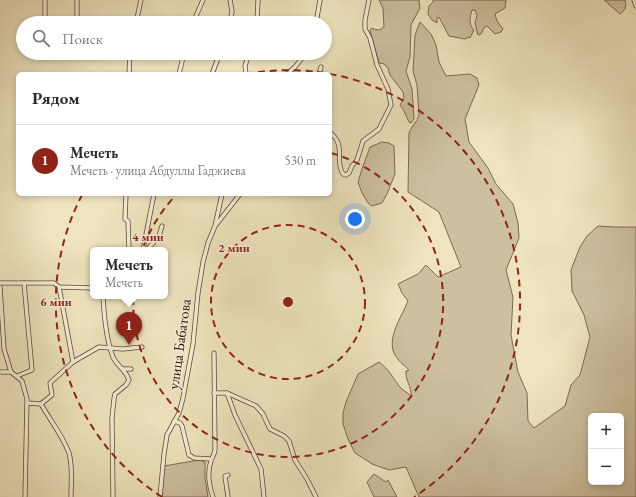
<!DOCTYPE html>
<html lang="ru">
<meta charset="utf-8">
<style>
body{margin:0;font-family:"EB Garamond",serif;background:#f7f7f7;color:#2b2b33}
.controls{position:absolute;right:12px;bottom:12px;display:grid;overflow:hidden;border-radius:6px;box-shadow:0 2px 6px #0003}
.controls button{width:36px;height:36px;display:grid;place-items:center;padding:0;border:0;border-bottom:1px solid #e1e1e2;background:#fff;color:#2b2b33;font:20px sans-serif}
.you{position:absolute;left:355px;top:219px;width:14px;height:14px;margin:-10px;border:3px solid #fff;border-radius:50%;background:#1a73e8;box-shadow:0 0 0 6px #1a73e833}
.badge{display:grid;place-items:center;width:26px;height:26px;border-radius:50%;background:#8f2418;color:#fff;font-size:13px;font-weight:700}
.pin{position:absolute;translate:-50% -33px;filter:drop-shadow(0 1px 2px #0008)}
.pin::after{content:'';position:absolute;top:21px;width:14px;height:12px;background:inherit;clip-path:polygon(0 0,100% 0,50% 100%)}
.popup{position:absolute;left:90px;top:247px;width:78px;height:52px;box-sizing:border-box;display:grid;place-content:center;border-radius:6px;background:#fff;filter:drop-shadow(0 1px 3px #0005);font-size:13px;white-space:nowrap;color:#7c7c81}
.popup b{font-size:15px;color:#2b2b33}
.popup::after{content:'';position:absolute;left:50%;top:100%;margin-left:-8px;border:8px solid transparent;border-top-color:#fff}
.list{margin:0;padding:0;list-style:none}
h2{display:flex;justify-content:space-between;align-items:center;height:52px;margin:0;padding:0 16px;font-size:17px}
h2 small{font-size:13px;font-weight:400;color:#7c7c81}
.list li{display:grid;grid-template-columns:26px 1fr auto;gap:12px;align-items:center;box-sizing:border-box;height:72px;padding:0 16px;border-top:1px solid #e1e1e2}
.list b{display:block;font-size:15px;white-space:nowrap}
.list p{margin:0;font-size:13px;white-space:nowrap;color:#7c7c81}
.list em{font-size:13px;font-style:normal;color:#7c7c81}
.icon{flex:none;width:22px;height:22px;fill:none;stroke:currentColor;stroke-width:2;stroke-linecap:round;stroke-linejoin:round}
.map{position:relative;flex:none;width:636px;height:497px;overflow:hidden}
.search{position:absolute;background:#fff;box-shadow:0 2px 6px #0003;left:16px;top:16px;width:316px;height:44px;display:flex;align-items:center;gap:10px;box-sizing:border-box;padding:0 14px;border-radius:22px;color:#7c7c81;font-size:15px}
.panel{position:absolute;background:#fff;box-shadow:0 2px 6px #0003;left:16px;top:72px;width:316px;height:124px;border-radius:6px}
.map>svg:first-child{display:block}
.green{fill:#cdc09f;stroke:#7e6852;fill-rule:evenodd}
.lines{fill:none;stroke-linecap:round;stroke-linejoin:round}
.minor-casing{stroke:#5e4634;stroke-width:5}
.minor{stroke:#f4edd5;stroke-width:3.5}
.ring{fill:none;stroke:#8f2418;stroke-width:2;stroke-dasharray:7 5}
.labels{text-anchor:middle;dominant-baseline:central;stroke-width:3;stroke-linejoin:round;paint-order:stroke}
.street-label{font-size:15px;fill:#2e1106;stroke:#f4edd5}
.centre{fill:#8f2418;stroke:#f4edd5;stroke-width:2}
.ring-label{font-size:12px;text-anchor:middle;font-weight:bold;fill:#8f2418;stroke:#f4edd5;stroke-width:3;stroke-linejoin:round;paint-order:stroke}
</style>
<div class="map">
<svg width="636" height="497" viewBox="0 0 636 497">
<rect width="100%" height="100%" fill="#eee4be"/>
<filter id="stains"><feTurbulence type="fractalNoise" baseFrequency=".005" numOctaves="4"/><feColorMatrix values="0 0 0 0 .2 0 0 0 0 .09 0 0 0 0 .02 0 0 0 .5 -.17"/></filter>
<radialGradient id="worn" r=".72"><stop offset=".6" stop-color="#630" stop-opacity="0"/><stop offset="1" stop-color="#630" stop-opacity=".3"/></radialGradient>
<g class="green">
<path d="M 379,0 L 419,0 L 420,8 L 411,25 L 410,57 L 406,71 L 412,89 L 414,119 L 411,123 L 409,122 L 403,109 L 400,105 L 404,98 L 403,92 L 390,75 L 388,68 L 384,64 L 379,63 L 370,30 L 372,28 C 377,31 380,30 384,27 L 383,8 Z"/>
<path d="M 433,0 L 506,0 L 505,8 L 495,14 L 497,21 L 503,29 L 501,32 L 495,34 L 487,26 L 484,28 L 481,34 L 478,35 L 475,23 L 477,15 L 475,10 L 472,10 C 470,17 468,24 474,30 L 470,38 L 469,37 L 465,39 L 449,36 L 439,17 L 437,18 L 437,23 L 432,20 L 428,14 L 429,6 L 433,2 Z"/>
<path d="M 604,0 L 625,0 C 627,7 625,10 620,14 Z"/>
<path d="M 420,22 L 431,34 L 436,45 L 439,62 L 446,76 L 470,74 L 477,78 L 479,85 L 465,119 L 469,142 L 488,168 L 496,184 L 513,204 L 518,223 L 519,238 L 506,270 L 513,297 L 511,335 L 518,372 L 527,393 L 528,421 L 534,428 L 565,406 L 571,385 L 580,375 L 590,337 L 584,315 L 572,291 L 571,270 L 580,247 L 587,236 L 598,226 L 614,227 L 636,227 L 636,497 L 419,497 L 406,467 L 389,470 L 372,464 L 366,460 L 355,453 L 348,439 L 343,424 L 343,413 L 346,402 L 358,374 L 379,362 C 389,370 392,376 399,386 C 402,390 408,393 411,396 C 412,387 405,380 406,371 L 409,370 C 404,365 397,360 394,353 C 387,337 402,316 408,301 L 402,293 L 398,284 L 418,274 L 426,265 L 438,277 L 461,267 L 439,212 L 408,192 L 409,133 C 411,126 417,123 419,115 L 417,85 L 413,71 L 415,35 ZM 591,416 L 621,416 L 621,482 L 591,482 Z"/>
<path d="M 382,142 L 389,143 L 394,146 L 395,174 L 387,194 L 382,203 L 372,206 L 368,203 L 362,193 L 358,182 L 362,169 L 370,147 Z"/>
<path d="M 199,460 L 205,462 L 205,478 L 208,497 L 162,497 L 164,466 Z"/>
<path d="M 374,474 L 386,482 L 388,480 L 397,497 L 374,497 L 367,482 Z"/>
</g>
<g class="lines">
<g class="minor-casing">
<g id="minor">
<path d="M 45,0 L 45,23"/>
<path d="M 634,0 L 636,6"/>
<path d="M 77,17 L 77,0"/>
<path d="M 136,23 L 141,0"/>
<path d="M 193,23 L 203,0"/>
<path d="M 230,23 L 232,11 L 230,0"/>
<path d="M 257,23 L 258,0"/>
<path d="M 316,23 L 320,0"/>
<path d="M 129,74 L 130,53"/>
<path d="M 179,74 L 184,53"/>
<path d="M 212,74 L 220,53"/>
<path d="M 246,74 L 245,66 L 249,53"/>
<path d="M 287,74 L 295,67 L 306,53"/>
<path d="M 319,74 L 321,67"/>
<path d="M 330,132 C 333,135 337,139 338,143 C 342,153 336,163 343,174 L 346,175 L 349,173 L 352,166 L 357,160 L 363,141 L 379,129 L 391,105 L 388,89 L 377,65 L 370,38 L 365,29 L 365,20 L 369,0"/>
<path d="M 126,194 L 125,219 L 128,221 L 129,250"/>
<path d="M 216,225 L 240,194"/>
<path d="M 143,250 L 154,194"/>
<path d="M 147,250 L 159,236 L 162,226"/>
<path d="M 0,283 L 54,283 L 59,287 L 93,288"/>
<path d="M 0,287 L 4,349 L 11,372"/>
<path d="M 59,287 L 73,362"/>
<path d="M 103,296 C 104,316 106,339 113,357 C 117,366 126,370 129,380 L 126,385 L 115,394 L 114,399 L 112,418 L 113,497"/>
<path d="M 123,369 L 131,369"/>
<path d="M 0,372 L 11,372 L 22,381 L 27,399 L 25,497"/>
<path d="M 17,376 L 32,370 L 24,283"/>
<path d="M 214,393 L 227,393 L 235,415 L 261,469 L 264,497"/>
<path d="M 227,393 L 256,406 L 263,414 L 270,429 L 284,436 L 289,441 L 295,460 L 307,479 L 316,497"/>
<path d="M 28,403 L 41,404 C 50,420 63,436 69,453 C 73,467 71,483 71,497"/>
<path d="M 41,404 L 52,395 L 50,383 L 73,362 L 99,347 L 123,349 L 142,347"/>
<path d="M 174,421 L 180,423 L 182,426 L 189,455 L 194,458 L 211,459"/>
<path d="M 160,497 L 164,454 L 167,435 L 179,413 L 183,398 L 193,344 L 198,293 L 203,262 L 208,243 L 215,226 L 222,194"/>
<path d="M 213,497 C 209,487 207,472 211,461 C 212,457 215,454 215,449 L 214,353"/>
<path d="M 228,497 L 225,476 L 228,475"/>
</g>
</g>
<use href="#minor" class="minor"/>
</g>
<g class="ring">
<circle cx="288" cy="302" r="77"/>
<path d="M331 153A155 155 0 1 1 177 194"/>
<path d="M162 497A232 232 0 0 1 82 195M246 74A232 232 0 0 1 414 497"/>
</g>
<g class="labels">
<g class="street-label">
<text transform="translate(179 344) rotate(-82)">улица Бабатова</text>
</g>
</g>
<circle cx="288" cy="302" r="6" class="centre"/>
<g class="ring-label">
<text x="148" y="241">4 мин</text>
<text x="234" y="252">2 мин</text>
<text x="56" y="306">6 мин</text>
</g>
<rect width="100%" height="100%" filter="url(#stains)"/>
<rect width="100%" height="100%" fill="url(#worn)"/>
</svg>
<div class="controls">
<button>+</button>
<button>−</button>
</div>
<div class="you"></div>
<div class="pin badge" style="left:129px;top:345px">1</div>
<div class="popup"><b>Мечеть</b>Мечеть</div>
<div class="search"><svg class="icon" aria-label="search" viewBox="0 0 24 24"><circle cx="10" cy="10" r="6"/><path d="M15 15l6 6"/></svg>Поиск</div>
<section class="panel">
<h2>Рядом<small></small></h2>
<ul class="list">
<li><span class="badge">1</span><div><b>Мечеть</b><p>Мечеть · улица Абдуллы Гаджиева</p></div><em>530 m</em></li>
</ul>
</section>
</div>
